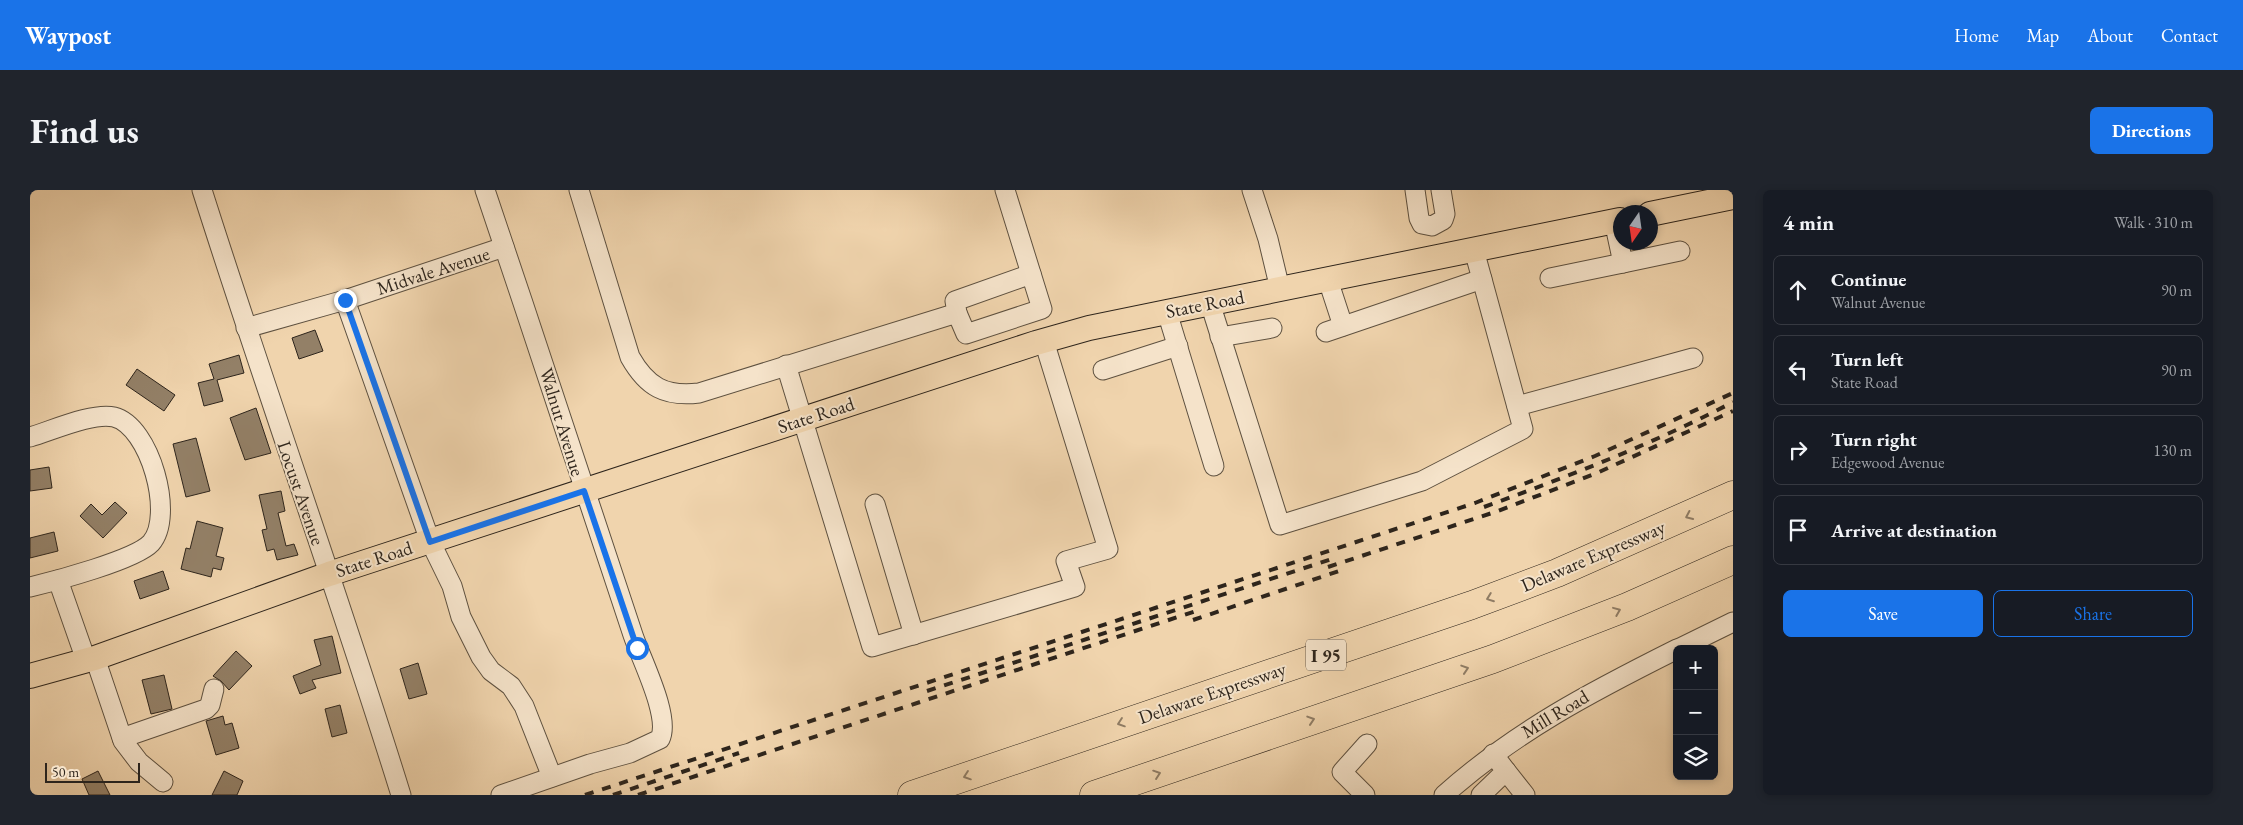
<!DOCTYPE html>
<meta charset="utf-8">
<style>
body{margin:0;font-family:"EB Garamond",serif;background:#20242c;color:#f1f3f6}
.controls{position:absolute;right:15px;bottom:15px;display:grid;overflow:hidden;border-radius:8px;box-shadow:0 2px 8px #0003}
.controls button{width:45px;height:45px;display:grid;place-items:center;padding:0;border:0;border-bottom:1px solid #363941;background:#171b24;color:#f1f3f6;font:25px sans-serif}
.compass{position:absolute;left:1583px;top:15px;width:45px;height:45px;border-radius:50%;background:#171b24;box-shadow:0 2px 8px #0003;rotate:193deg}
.scale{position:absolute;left:15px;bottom:12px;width:95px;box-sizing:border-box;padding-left:5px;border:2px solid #2e251c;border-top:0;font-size:14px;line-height:18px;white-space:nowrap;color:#2e251c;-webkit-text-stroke:4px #f5e3ca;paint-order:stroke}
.stop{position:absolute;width:15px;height:15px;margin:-11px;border:4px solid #1a73e8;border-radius:50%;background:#fff}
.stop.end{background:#1a73e8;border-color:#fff;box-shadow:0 1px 5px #0008}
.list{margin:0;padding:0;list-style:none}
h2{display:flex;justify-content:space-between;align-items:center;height:65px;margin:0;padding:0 20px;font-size:21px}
h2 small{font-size:16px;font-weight:400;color:#9ea1a6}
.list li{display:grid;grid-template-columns:32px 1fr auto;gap:15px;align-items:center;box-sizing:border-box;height:70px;margin:0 10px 10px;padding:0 10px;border:1px solid #363941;border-radius:8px}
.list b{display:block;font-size:19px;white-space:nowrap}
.list p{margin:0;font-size:16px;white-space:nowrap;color:#9ea1a6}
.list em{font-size:16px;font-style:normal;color:#9ea1a6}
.actions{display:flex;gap:10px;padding:15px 20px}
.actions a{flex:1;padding:11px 0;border:1px solid #1a73e8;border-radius:8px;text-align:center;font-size:18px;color:#1a73e8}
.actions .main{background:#1a73e8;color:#fff}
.icon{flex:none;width:28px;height:28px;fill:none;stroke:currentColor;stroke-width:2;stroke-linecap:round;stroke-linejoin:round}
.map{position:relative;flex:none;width:1703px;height:605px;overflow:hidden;border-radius:8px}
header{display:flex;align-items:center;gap:30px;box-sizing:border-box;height:70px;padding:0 25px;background:#1a73e8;color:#fff}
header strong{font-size:24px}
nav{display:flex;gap:28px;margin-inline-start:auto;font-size:18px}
.intro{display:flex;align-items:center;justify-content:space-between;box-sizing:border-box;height:120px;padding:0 30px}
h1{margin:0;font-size:35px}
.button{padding:12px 22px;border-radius:8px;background:#1a73e8;color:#fff;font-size:18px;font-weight:700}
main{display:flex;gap:30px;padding:0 30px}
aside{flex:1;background:#171b24;border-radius:8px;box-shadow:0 2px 8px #0003}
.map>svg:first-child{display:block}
.building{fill:#938067;stroke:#2e251c}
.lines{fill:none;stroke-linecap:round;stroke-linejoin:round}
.minor-casing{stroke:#5e5140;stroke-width:21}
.major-casing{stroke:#2e251c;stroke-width:26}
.highway-casing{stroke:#2e251c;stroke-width:29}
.minor{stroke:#f5e3ca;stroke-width:19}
.major{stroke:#f0d4ad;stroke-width:24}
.highway{stroke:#f0d4ad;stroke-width:28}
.rail{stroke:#2e251c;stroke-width:4;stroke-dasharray:9 9;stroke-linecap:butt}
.oneway{stroke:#8f7c64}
.route{stroke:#1a73e8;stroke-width:6}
.labels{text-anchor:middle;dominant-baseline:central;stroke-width:4;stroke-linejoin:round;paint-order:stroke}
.shield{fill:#f5e3ca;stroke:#6a5e50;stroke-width:1}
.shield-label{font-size:18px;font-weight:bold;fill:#2e251c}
.street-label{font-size:19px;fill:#2e251c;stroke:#f5e3ca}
</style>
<header>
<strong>Waypost</strong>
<nav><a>Home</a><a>Map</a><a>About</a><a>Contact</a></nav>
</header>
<div class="intro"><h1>Find us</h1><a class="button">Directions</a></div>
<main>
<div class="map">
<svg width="1703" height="605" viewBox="0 0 1703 605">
<rect width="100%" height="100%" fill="#f0d4ad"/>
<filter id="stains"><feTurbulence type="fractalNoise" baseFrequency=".004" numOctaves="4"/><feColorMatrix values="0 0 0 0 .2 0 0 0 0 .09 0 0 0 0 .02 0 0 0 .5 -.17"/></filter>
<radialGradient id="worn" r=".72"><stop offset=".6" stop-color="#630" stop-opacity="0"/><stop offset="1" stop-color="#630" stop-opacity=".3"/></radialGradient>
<g class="building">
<path d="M 285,140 L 293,161 L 269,169 L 262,148 Z"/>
<path d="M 209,165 L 214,183 L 187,190 L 193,211 L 174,216 L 168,193 L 184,189 L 179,174 Z"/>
<path d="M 107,179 L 145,205 L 134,221 L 96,195 Z"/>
<path d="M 226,218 L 241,263 L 215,270 L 200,228 Z"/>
<path d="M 166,248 L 180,301 L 156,307 L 143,254 Z"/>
<path d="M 19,277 L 22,298 L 0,301 L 0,280 Z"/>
<path d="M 251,301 L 255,321 L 248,323 L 256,356 L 264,354 L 268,365 L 247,370 L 244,359 L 237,361 L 232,340 L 237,339 L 229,305 Z"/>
<path d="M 85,312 L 97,323 L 73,348 L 50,326 L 61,314 L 72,325 Z"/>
<path d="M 167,331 L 193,338 L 186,366 L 194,368 L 191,380 L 183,378 L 181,387 L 151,379 L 156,358 L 160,359 Z"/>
<path d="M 24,342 L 28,361 L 0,368 L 0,348 Z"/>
<path d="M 133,381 L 139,399 L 110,409 L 104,391 Z"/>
<path d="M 302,446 L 311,483 L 282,490 L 286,498 L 270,504 L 263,486 L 291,475 L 284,450 Z"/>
<path d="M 206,461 L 222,476 L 199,500 L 191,491 L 183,486 Z"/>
<path d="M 388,473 L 397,504 L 379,509 L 370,479 Z"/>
<path d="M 134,485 L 142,519 L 121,524 L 112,490 Z"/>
<path d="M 310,515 L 317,543 L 302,547 L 295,519 Z"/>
<path d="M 193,526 L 195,535 L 202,533 L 209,558 L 186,565 L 176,531 Z"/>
<path d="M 68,581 L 80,605 L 59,605 L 52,589 Z"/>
<path d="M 194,581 L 213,591 L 207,605 L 182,605 Z"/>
</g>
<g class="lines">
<g class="minor-casing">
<g id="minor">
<path d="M 172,0 C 236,202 308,402 371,605"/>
<path d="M 455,0 C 505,148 554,296 603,445 C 611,469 641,527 630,549 L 600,563 L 560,574 L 471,605"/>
<path d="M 549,0 L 600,167 C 617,197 635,207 669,203 L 927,123 L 936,144 L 1012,119 L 975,0"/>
<path d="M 1222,0 L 1238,49 L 1250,99"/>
<path d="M 1385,0 L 1389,28 L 1392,34 L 1402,36 L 1413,30 L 1415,24 L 1411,0"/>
<path d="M 1584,31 L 1593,73 L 1650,61"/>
<path d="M 1520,88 L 1593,73"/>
<path d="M 1298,90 L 1313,136"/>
<path d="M 315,110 L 400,351 L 422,396 L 431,427 L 451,467 L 461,481 L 481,496 L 494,516 L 522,587"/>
<path d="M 1180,113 L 1250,335 L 1392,291 L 1493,239 L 1444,60"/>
<path d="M 1137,122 L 1184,276"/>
<path d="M 927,123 L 925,111 L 1001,84"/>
<path d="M 216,138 L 315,110 L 474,57"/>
<path d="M 1296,142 L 1452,89"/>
<path d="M 1190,147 L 1242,138"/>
<path d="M 756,175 L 842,457 L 1045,397 L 1036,371 L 1078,359 L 1014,151"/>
<path d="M 1073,180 L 1148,156"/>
<path d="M 1487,216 L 1663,168"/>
<path d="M 0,247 C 21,241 63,222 84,227 C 120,236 145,326 121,353 C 105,370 25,391 0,397"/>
<path d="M 845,314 L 884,445"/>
<path d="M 28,390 L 56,470"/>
<path d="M 1648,459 L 1703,432"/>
<path d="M 65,468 L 93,551 L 109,572 L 133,592"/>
<path d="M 92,548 L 176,519 L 180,515 L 184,499"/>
<path d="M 1476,581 L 1495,605"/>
<path d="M 1335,605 L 1312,582 L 1337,554"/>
<path d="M 1414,605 C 1486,541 1561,502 1647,459"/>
<path d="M 1451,605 L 1476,581 L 1463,564"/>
</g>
</g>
<g class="major-casing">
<g id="major">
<path d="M 1620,24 L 1703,7"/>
<path d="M 0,486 L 65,468 L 299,384 L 1006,153 L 1059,138 L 1137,122 L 1590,30"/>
</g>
</g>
<g class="highway-casing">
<g id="highway">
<path d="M 882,605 L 1442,415 L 1527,383 L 1703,305"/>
<path d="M 1064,605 L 1463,469 L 1597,417 L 1703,370"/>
</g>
</g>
<use href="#minor" class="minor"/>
<use href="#major" class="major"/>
<use href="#highway" class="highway"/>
<g class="rail">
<path d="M 1454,317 C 1539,286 1623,254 1703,212"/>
<path d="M 1298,377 L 1468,321 L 1567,283 L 1703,221"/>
<path d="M 1163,430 L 1312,380"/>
<path d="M 897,501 L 1305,368"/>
<path d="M 555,605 L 1445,313 L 1565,266 L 1703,203"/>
<path d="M 583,605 L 709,563"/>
<path d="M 608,605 L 1172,419"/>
</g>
</g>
<defs><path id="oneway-chevron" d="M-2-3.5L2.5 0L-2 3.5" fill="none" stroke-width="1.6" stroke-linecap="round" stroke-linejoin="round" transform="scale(1.25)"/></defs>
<g class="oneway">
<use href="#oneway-chevron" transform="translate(1659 326) rotate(155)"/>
<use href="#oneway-chevron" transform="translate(1460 408) rotate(159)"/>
<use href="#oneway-chevron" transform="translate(1587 421) rotate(-22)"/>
<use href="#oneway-chevron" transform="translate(1435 479) rotate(-18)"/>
<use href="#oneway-chevron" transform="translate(1281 530) rotate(-18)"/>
<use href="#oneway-chevron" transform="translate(1091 533) rotate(161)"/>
<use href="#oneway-chevron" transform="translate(1127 584) rotate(-19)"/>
<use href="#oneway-chevron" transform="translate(937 586) rotate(161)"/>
</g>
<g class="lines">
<path class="route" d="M 315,110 L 400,352 L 554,301 L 607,458"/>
</g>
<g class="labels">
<rect class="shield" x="1276" y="449.5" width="40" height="31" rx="4"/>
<g class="shield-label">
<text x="1296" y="465">I 95</text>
</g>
<g class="street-label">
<text transform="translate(403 81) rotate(-18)">Midvale Avenue</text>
<text transform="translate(1175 114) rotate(-11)">State Road</text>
<text transform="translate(786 225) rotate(-18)">State Road</text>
<text transform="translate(532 232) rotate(73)">Walnut Avenue</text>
<text transform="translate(271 303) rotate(71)">Locust Avenue</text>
<text transform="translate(1563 366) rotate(-23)">Delaware Expressway</text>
<text transform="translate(344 369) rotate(-18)">State Road</text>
<text transform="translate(1182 503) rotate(-19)">Delaware Expressway</text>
<text transform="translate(1525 524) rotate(-31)">Mill Road</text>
</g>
</g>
<rect width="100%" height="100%" filter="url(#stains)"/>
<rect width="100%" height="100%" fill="url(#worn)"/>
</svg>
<div class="controls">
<button>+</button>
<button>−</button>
<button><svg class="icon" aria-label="layers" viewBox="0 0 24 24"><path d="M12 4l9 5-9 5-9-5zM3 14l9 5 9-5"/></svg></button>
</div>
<svg class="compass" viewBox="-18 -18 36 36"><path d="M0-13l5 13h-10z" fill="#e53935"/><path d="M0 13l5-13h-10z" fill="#9ea1a6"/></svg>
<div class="scale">50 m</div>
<div class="stop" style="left:607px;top:458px"></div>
<div class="stop end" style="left:315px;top:110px"></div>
</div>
<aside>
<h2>4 min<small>Walk · 310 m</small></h2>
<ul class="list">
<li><svg class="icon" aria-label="ahead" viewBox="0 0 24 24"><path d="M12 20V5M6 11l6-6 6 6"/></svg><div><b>Continue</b><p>Walnut Avenue</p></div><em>90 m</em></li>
<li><svg class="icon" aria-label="left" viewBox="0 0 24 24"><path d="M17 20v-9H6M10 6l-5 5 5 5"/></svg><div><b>Turn left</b><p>State Road</p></div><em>90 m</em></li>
<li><svg class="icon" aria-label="right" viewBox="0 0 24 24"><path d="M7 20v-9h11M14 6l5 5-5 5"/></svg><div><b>Turn right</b><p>Edgewood Avenue</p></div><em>130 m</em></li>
<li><svg class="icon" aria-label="arrive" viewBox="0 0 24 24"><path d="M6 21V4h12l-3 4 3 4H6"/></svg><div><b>Arrive at destination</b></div></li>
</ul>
<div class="actions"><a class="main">Save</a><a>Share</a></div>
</aside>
</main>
